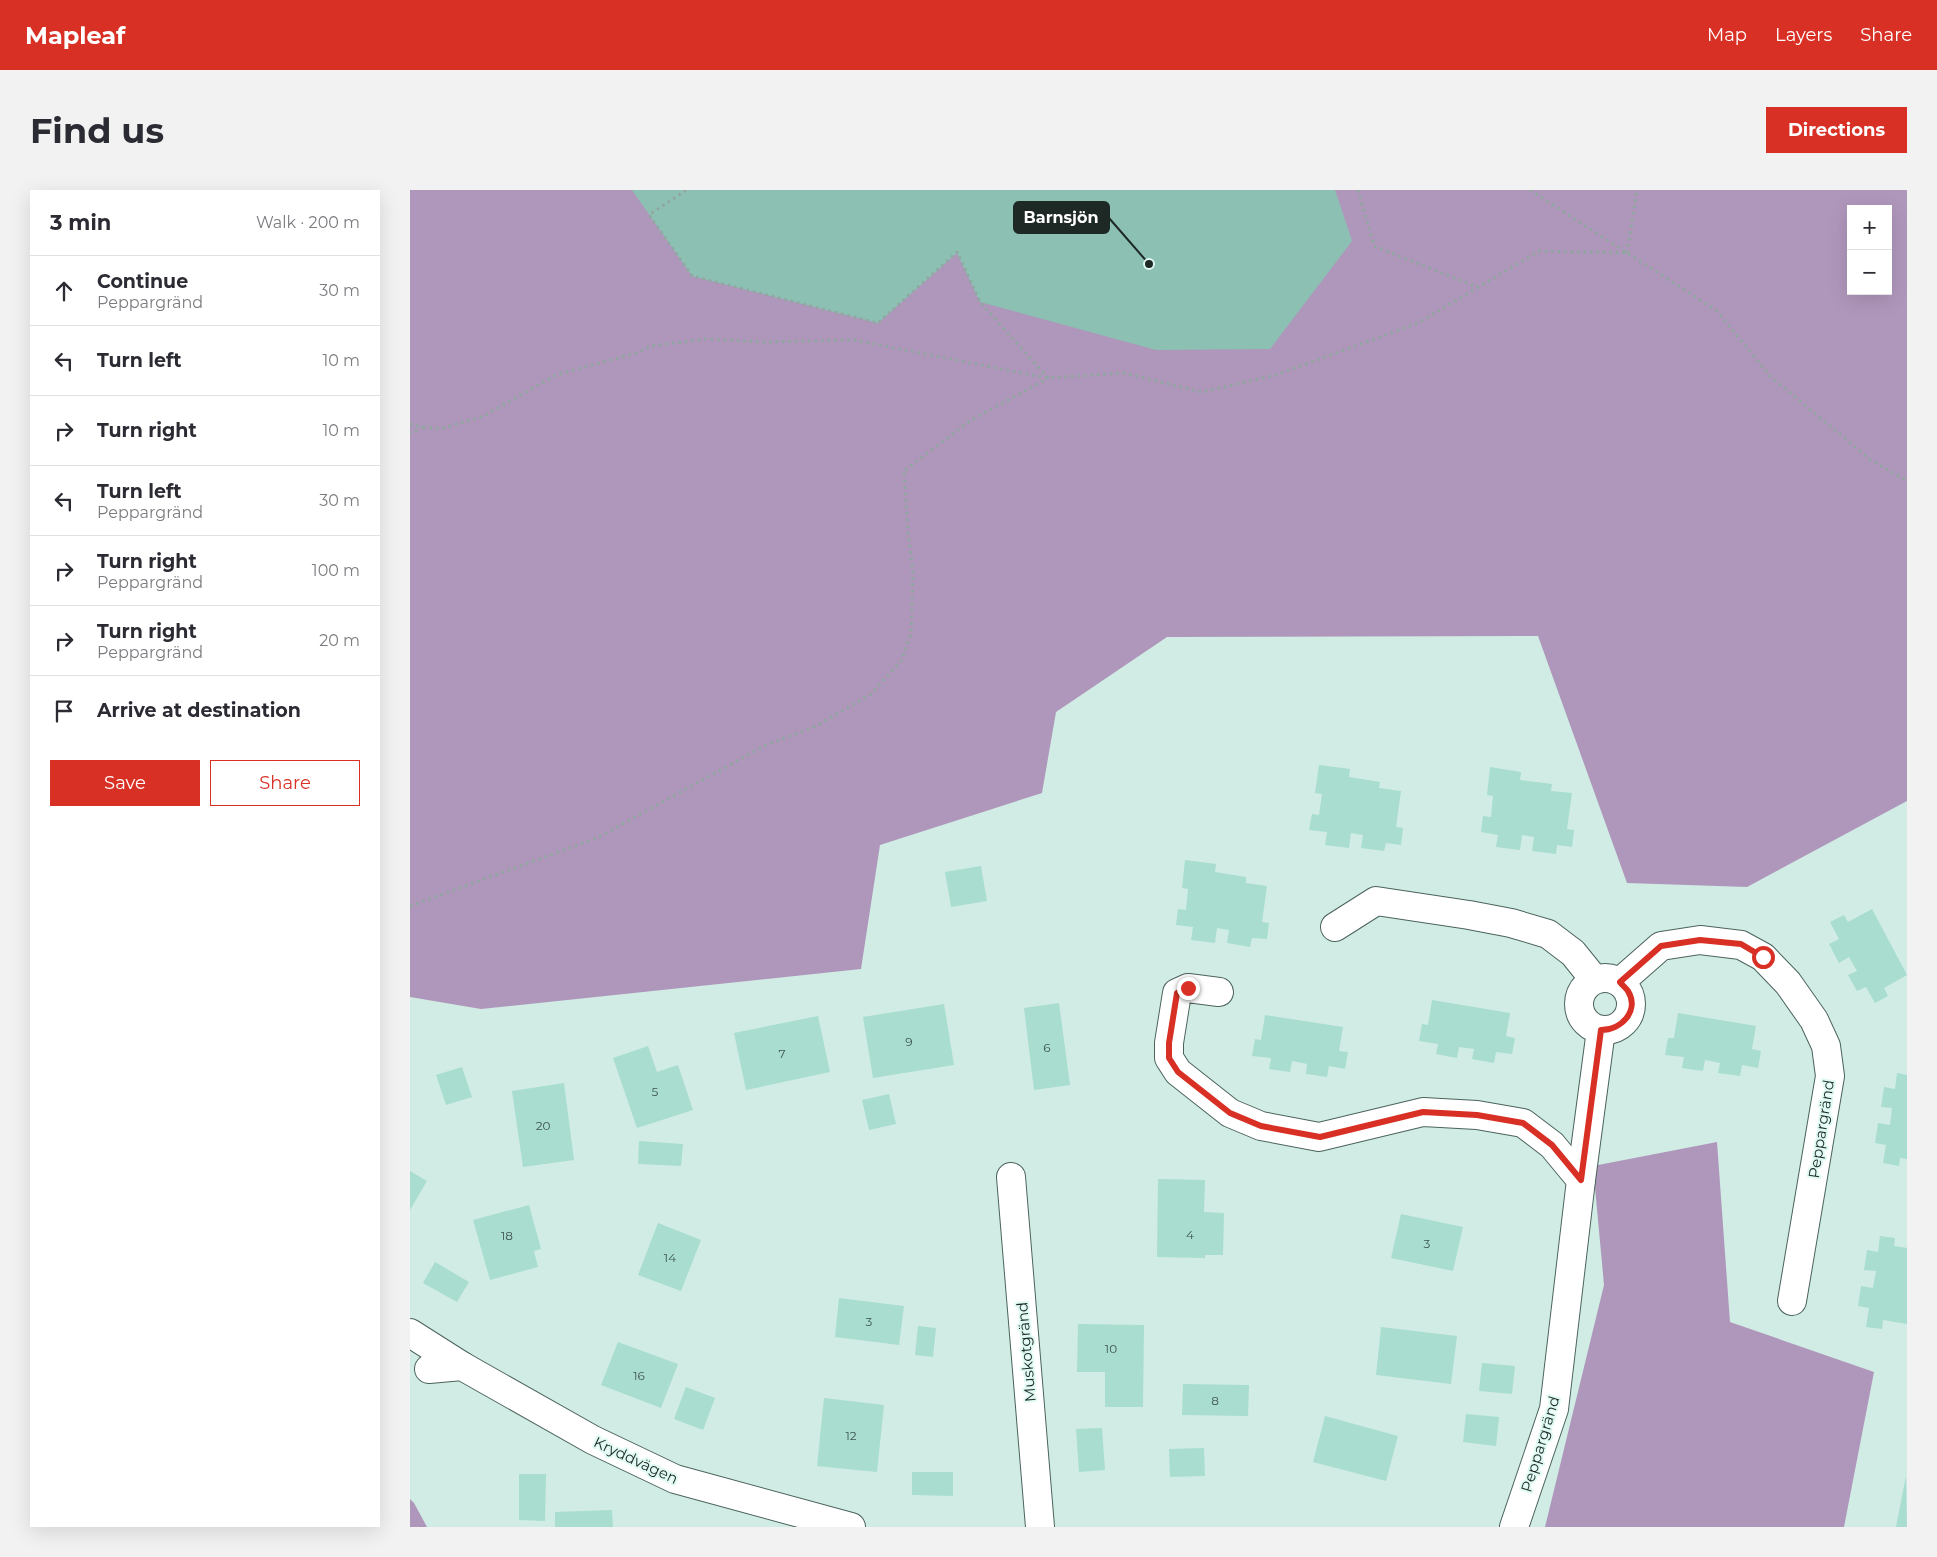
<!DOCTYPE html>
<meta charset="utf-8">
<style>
body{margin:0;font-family:Montserrat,sans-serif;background:#f2f2f3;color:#2b2b33}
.controls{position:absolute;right:15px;top:15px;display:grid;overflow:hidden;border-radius:0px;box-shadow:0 5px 20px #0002}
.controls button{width:45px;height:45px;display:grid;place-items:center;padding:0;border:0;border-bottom:1px solid #e1e1e2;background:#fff;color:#2b2b33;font:25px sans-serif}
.stop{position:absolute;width:15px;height:15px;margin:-11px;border:4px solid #d93025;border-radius:50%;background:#fff}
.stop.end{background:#d93025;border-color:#fff;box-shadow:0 1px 5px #0008}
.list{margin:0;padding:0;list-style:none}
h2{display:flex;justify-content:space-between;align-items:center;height:65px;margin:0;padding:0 20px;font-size:21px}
h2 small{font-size:16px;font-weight:400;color:#7c7c81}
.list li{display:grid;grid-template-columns:32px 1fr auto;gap:15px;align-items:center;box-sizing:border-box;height:70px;padding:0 20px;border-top:1px solid #e1e1e2}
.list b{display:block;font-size:19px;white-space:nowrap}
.list p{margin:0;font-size:16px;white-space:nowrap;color:#7c7c81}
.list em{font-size:16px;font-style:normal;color:#7c7c81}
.actions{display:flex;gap:10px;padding:15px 20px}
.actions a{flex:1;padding:11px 0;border:1px solid #d93025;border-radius:0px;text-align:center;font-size:18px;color:#d93025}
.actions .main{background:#d93025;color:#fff}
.icon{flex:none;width:28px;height:28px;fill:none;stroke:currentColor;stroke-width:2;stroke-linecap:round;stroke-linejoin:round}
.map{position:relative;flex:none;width:1497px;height:1337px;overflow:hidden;border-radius:0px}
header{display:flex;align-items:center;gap:30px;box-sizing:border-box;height:70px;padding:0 25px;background:#d93025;color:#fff}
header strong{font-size:24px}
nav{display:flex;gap:28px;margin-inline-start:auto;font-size:18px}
.intro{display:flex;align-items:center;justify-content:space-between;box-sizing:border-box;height:120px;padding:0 30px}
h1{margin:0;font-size:35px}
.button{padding:12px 22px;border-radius:0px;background:#d93025;color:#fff;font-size:18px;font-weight:700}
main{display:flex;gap:30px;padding:0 30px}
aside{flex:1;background:#fff;border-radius:0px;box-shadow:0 5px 20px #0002}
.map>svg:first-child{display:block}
.forest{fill:#af97bb;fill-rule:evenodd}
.water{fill:#8bc0b3}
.building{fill:#a8ddd0}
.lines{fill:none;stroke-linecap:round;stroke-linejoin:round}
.minor-casing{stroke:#4b635d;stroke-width:30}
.path{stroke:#91a6a0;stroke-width:3;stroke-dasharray:2.5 4;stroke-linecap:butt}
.minor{stroke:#fff;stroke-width:28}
.route{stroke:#d93025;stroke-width:6}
.labels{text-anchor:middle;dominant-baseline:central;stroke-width:4;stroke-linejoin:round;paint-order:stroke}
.number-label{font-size:12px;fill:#405550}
.street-label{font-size:15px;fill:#1e2825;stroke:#defaf2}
.leader{fill:none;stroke:#1e2825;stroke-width:2}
.callout-dot{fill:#1e2825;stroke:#defaf2;stroke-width:2}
.callout{fill:#1e2825;stroke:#1e2825;stroke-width:2}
.callout-label{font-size:16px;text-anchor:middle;font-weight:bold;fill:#fff}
</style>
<header>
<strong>Mapleaf</strong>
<nav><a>Map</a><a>Layers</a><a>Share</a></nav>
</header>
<div class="intro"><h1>Find us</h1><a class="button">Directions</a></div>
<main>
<aside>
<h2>3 min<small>Walk · 200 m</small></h2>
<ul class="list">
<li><svg class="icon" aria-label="ahead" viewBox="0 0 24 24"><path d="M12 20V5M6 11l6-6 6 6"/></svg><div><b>Continue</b><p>Peppargränd</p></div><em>30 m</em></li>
<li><svg class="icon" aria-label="left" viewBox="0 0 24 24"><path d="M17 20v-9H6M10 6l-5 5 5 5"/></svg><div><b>Turn left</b></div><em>10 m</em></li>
<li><svg class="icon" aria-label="right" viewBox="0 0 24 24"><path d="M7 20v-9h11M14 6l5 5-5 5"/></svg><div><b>Turn right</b></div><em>10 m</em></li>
<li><svg class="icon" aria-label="left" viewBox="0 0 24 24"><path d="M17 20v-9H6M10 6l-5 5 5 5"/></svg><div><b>Turn left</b><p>Peppargränd</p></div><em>30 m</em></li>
<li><svg class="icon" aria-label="right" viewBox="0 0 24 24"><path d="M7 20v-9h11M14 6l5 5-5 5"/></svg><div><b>Turn right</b><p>Peppargränd</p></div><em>100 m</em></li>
<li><svg class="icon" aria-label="right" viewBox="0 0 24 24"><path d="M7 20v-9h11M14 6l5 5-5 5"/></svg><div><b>Turn right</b><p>Peppargränd</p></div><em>20 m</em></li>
<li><svg class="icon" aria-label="arrive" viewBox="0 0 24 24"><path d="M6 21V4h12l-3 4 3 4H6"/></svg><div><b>Arrive at destination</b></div></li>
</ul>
<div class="actions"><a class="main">Save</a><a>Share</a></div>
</aside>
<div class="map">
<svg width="1497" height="1337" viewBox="0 0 1497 1337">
<rect width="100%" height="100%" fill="#d1ece5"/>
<g class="forest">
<path d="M 0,0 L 1497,0 L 1497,611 L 1337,697 L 1217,693 L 1128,446 L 757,447 L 646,522 L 632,603 L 470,655 L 451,779 L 71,819 L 0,807 ZM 1441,19 L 1478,19 L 1478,101 L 1441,101 Z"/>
<path d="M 1307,952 L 1320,1132 L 1464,1182 L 1434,1337 L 1135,1337 L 1194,1095 L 1183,976 Z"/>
<path d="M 0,1309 L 4,1313 L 17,1337 L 0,1337 Z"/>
</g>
<path class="water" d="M 222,0 L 925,0 L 942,51 L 860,159 L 746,160 L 570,112 L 547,63 L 468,133 L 282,86 Z"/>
<g class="building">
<path d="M 909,575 L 940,579 L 939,587 L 970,592 L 969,598 L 991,601 L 986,637 L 993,638 L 991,655 L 976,653 L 974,661 L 951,658 L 953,645 L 941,643 L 939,658 L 915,655 L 917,642 L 899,640 L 902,624 L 909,625 L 912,604 L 905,603 Z"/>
<path d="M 1080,577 L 1111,582 L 1110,590 L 1142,594 L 1141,601 L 1162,603 L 1157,639 L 1164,640 L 1162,657 L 1147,655 L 1146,664 L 1122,661 L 1124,647 L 1112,645 L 1110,660 L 1086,657 L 1088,645 L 1071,642 L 1073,626 L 1081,627 L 1083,606 L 1077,605 Z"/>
<path d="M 775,670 L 806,674 L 805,682 L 836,687 L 836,693 L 857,696 L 852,732 L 859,733 L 857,749 L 842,748 L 840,757 L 817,753 L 819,740 L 807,738 L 805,753 L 781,750 L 783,737 L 766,735 L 768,719 L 776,720 L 778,699 L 772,698 Z"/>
<path d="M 571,676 L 577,711 L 541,717 L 535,682 Z"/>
<path d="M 1462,719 L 1497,785 L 1474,798 L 1478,806 L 1465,813 L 1456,797 L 1447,801 L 1438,785 L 1447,781 L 1439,767 L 1429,773 L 1419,754 L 1429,749 L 1420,732 L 1434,725 L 1438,732 Z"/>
<path d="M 1022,810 L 1100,823 L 1096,846 L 1105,848 L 1102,864 L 1086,862 L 1084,873 L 1062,869 L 1064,859 L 1049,857 L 1047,868 L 1026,864 L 1028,854 L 1009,851 L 1012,834 L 1018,835 Z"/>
<path d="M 649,813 L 660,895 L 624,900 L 614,818 Z"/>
<path d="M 534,814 L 544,875 L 463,888 L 453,827 Z"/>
<path d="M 1268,823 L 1346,836 L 1342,859 L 1351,861 L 1348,878 L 1332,875 L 1330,886 L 1308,883 L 1310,873 L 1295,870 L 1293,881 L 1272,878 L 1274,867 L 1255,865 L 1258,848 L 1264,848 Z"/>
<path d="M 855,825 L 933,837 L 929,861 L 938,862 L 935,879 L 919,876 L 917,887 L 896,884 L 897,874 L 882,871 L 880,882 L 859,879 L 861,868 L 842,866 L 845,849 L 851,850 Z"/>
<path d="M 408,826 L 420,882 L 336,900 L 324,843 Z"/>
<path d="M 238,856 L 247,882 L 268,875 L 283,920 L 227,938 L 203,868 Z"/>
<path d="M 52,877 L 62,907 L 36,915 L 26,885 Z"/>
<path d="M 1487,883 L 1497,885 L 1497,969 L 1490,968 L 1489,976 L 1473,973 L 1476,955 L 1465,953 L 1468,933 L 1480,935 L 1482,918 L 1471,917 L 1474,897 L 1485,899 Z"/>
<path d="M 154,893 L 164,970 L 113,977 L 102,901 Z"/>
<path d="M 479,904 L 486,934 L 459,940 L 452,910 Z"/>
<path d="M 229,951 L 273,954 L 271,976 L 228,974 Z"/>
<path d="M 0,981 L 17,991 L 0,1020 Z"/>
<path d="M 748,989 L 795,990 L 794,1022 L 814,1023 L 813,1065 L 795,1065 L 795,1068 L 747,1067 Z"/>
<path d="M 119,1015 L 131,1059 L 124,1061 L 128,1077 L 80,1090 L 63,1030 Z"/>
<path d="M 991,1024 L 1053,1037 L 1043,1081 L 981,1068 Z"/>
<path d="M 248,1033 L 291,1050 L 271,1101 L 228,1085 Z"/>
<path d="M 1470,1046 L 1485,1048 L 1484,1056 L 1497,1058 L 1497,1134 L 1473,1130 L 1472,1139 L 1456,1137 L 1459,1118 L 1448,1116 L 1451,1096 L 1463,1098 L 1466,1081 L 1454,1080 L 1457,1060 L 1468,1062 Z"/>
<path d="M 25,1072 L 59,1092 L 47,1112 L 13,1093 Z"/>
<path d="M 429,1108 L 494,1116 L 489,1155 L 425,1147 Z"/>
<path d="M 668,1134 L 734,1135 L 733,1217 L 695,1217 L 695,1182 L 667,1182 Z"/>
<path d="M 508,1136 L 526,1138 L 523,1167 L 505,1165 Z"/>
<path d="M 971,1137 L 1047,1146 L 1041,1194 L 966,1185 Z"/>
<path d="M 208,1152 L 268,1174 L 251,1218 L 191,1195 Z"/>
<path d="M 1072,1173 L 1105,1176 L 1102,1204 L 1069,1201 Z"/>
<path d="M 773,1194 L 839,1195 L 838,1226 L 772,1225 Z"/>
<path d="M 276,1197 L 305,1208 L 293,1240 L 264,1229 Z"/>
<path d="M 414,1208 L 474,1215 L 467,1282 L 407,1276 Z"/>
<path d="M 1056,1224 L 1089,1227 L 1086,1256 L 1053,1252 Z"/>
<path d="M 915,1226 L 988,1246 L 976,1291 L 903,1272 Z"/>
<path d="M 692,1238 L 695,1280 L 669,1282 L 666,1239 Z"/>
<path d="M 794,1258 L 795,1286 L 760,1287 L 759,1259 Z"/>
<path d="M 502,1282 L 543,1282 L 543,1306 L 502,1305 Z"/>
<path d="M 109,1284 L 136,1284 L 135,1331 L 109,1330 Z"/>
<path d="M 1496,1286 L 1497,1337 L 1486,1337 Z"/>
<path d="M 202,1320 L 203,1337 L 145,1337 L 145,1322 Z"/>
</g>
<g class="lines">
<g class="minor-casing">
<g id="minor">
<path d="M 925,737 L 966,711 L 1059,725 L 1101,733 L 1138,744 L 1163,763 L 1184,789"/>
<circle cx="1195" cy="814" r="26"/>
<path d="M 1210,792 L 1251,756 L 1290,750 L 1331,755 L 1353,767 L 1378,793 L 1404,830 L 1416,856 L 1420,886 L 1382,1111"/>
<path d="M 809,802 L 778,798 L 767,803 L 759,853 L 759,868 L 768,882 L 820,923 L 851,936 L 909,947 L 1013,922 L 1067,925 L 1113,933 L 1142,955 L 1171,990 L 1144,1219 L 1104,1337"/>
<path d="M 601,987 L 630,1337"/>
<path d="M 1171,990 L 1191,840"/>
<path d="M 0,1143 L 52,1176"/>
<path d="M 19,1179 L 52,1176 L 183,1250 L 265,1289 L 441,1337"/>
</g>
</g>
<g class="path">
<path d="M 276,0 L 239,25 L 282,86 L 468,133 L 547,62 L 570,112 L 638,188"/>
<path d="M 948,0 L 964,56 L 1067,97"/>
<path d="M 1120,0 L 1307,121 L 1361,187 L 1461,270 L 1497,291"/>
<path d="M 1217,63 L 1227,0"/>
<path d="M 0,234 L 13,237 L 0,243"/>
<path d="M 13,237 L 30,239 L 74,226 L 146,185 L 226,163 L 241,156 L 296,149 L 354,152 L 444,150 L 638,188 L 714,183 L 792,202 L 866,185 L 1008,133 L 1129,61 L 1217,63"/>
<path d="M 0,716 L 187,648 L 356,555 L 406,536 L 461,504 L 491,471 L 501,444 L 503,383 L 498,341 L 494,281 L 561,230 L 637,189"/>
</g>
<use href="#minor" class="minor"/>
</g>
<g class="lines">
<path class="route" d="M 778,798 L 767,803 L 759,853 L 759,868 L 768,882 L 820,923 L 851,936 L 910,947 L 1013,922 L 1067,925 L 1113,933 L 1142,955 L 1171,990 L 1191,840 C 1211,840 1230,821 1218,801 C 1216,798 1212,795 1210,792 L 1251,756 L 1290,750 L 1331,754 L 1353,767"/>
</g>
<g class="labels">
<g class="number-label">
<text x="499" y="851">9</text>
<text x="637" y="857">6</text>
<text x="372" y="863">7</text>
<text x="245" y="901">5</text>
<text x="133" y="935">20</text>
<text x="780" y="1044">4</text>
<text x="97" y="1045">18</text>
<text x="1017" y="1053">3</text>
<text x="260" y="1067">14</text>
<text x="459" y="1131">3</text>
<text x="701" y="1158">10</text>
<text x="229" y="1185">16</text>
<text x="805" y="1210">8</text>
<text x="441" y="1245">12</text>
</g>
<g class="street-label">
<text transform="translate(1411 939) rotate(-81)">Peppargränd</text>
<text transform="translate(616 1162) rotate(-95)">Muskotgränd</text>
<text transform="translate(1130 1254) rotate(-73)">Peppargränd</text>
<text transform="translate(226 1270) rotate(25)">Kryddvägen</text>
</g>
</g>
<path class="leader" d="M739 74L699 28"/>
<circle class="callout-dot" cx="739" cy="74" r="5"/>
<rect class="callout" x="604" y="12" width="95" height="31" rx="5"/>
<g class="callout-label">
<text x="651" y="33">Barnsjön</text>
</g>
</svg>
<div class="controls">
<button>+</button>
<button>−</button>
</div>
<div class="stop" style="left:1353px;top:767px"></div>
<div class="stop end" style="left:778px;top:798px"></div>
</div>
</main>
